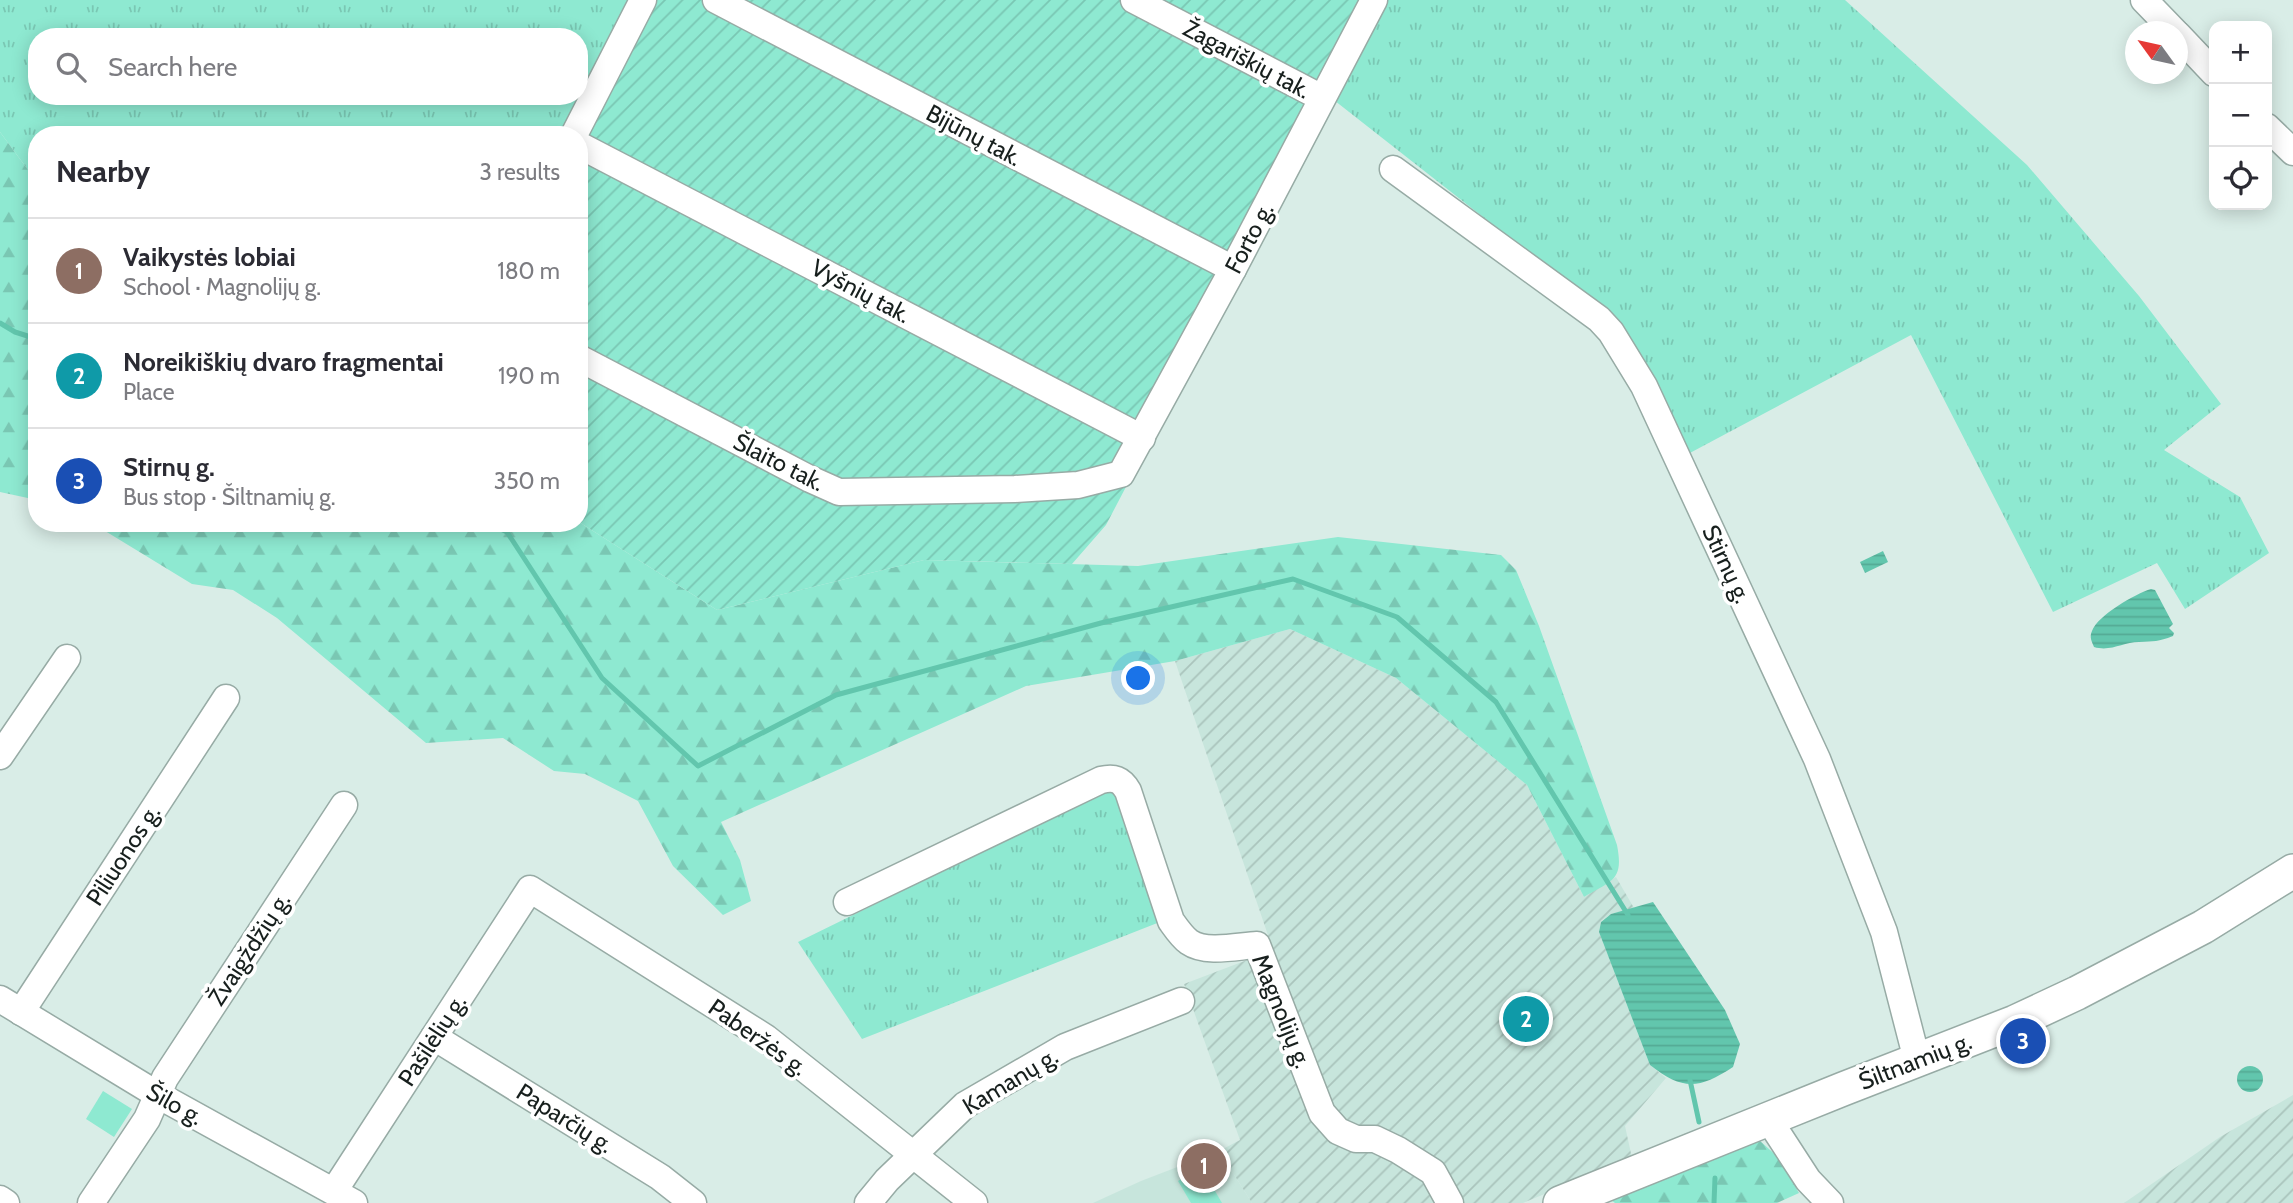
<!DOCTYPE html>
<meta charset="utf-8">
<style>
body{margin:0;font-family:Cabin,sans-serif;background:#f7f7f7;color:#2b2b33}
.controls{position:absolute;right:21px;top:21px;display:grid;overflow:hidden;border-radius:14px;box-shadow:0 4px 18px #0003}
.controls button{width:63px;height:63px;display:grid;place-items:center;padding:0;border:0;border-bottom:2px solid #e1e1e2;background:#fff;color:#2b2b33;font:35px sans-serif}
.compass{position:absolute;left:2125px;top:21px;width:63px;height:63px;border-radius:50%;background:#fff;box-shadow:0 4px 18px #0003;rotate:303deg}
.you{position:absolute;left:1139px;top:679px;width:24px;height:24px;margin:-18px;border:5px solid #fff;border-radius:50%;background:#1a73e8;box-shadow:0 0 0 10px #1a73e833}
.badge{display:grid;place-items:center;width:46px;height:46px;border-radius:50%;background:#2563eb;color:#fff;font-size:23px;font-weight:700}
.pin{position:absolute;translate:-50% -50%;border:4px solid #fff;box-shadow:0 2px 7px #0006}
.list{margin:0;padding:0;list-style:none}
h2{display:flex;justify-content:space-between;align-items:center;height:91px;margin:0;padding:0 28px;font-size:30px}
h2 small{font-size:23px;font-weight:400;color:#7c7c81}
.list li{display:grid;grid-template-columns:46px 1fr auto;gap:21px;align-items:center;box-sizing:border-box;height:105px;padding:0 28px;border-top:2px solid #e1e1e2}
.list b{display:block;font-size:26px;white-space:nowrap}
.list p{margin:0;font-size:23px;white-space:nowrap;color:#7c7c81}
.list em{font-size:23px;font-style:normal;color:#7c7c81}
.icon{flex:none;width:38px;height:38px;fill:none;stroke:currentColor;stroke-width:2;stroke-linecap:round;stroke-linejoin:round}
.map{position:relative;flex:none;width:2293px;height:1203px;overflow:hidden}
.search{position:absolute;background:#fff;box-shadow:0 4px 18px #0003;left:28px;top:28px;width:560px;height:77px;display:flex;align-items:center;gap:18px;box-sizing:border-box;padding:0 24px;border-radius:28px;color:#7c7c81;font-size:26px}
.panel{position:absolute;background:#fff;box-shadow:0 4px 18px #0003;left:28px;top:126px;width:560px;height:406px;border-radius:28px}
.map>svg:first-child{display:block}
.built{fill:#c7e5dc}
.industrial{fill:url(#industrial-furrows)}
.grass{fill:url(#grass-tufts);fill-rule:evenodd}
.forest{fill:url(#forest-firs)}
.park{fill:#8ee9d1}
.garden{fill:url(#garden-furrows)}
.water{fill:url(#water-rules)}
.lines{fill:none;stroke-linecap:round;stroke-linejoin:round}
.stream{stroke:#62c6ad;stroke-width:5}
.minor-casing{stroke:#97aba5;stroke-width:29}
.major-casing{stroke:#97aba5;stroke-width:36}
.minor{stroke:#fff;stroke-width:26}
.major{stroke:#fff;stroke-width:33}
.labels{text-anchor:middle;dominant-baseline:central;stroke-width:7;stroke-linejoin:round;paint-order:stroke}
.street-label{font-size:24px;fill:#171f1d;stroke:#fff}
</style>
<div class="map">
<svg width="2293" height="1203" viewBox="0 0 2293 1203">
<defs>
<pattern id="industrial-furrows" width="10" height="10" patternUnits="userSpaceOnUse" patternTransform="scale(1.75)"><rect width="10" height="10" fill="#c7e5dc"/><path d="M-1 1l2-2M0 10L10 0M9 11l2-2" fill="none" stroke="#aac4bc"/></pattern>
<pattern id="grass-tufts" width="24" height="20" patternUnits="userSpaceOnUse" patternTransform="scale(1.75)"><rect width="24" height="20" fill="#8ee9d1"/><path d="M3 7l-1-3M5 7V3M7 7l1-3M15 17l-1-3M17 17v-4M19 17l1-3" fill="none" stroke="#7ac7b3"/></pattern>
<pattern id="forest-firs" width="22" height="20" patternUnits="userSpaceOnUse" patternTransform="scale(1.75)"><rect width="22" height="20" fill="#8ee9d1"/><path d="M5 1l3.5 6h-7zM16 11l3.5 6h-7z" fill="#7ac7b3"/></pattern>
<pattern id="garden-furrows" width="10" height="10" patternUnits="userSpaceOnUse" patternTransform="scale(1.75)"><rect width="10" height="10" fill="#8ee9d1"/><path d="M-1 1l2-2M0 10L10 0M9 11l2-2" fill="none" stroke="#7ac7b3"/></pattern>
<pattern id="water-rules" width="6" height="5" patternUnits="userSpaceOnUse" patternTransform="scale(1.75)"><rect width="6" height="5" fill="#62c6ad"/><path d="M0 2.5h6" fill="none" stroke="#54aa94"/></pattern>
</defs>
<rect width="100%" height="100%" fill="#d9ede7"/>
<path class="built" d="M 1219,1151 L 1252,1203 L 1093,1203 L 1141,1181 Z"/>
<g class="industrial">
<path d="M 1290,629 L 1396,678 L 1527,785 L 1584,897 L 1616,877 L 1634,908 L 1611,914 L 1601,921 L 1599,932 L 1650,1065 L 1666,1078 L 1625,1126 L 1632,1158 L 1523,1203 L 1252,1203 L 1219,1151 L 1240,1140 L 1184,984 L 1273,950 L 1175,661 Z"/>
<path d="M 2293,1095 L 2293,1203 L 2124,1203 L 2220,1137 Z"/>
</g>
<g class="grass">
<path d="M 0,0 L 643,0 L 572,135 L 37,135 L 37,182 L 0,132 ZM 37,37 L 579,37 L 579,96 L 37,96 Z"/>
<path d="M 1381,0 L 1845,0 L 2027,165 L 2139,296 L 2221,404 L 2164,450 L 2240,497 L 2269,553 L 2185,609 L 2157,563 L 2053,612 L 1911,335 L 1688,454 L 1622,326 L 1330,97 Z"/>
<path d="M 1116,786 L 1165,920 L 862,1039 L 798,942 Z"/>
</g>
<g class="forest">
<path d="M 0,132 L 37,182 L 37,500 L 0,492 Z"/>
<path d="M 579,522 L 717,610 L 924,560 L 1138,566 L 1338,537 L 1501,555 L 1516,570 L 1539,626 L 1617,845 C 1624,881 1612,880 1584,897 L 1527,785 L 1396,678 L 1290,629 L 1175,661 L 1026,686 L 721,822 L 740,860 L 751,901 L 723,915 L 673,866 L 638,801 L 585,774 L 554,771 L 503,738 L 426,743 L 277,618 L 233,590 L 192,584 L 92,523 Z"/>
<path d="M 1760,1141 L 1778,1157 L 1799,1193 L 1777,1203 L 1615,1203 L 1611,1200 Z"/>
</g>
<g class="park">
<path d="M 103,1091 L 132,1109 L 114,1137 L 86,1119 Z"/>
<path d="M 1201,1167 L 1222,1203 L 1191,1203 L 1178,1181 Z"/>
</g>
<path class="garden" d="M 643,0 L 1381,0 L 1106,525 L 1072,564 L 924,560 L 717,610 L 579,522 L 579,135 Z"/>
<g class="water">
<path d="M 1883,551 L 1888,562 L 1865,573 L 1860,562 Z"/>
<path d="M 2151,589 L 2155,590 L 2173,624 L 2169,628 L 2174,633 L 2173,636 C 2158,642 2154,641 2139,642 C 2123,642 2111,652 2094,647 C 2092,642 2089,637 2092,631 C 2098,615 2135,594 2151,589 Z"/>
<path d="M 1653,902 L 1725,1010 L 1740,1044 L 1733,1067 C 1699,1089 1683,1091 1650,1065 L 1599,932 L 1601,922 L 1611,914 Z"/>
<circle cx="2250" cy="1079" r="13"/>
</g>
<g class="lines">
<g class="stream">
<path d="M 0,323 L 15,332 L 37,339"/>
<path d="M 488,523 L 507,532 L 602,678 L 698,766 L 836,695 L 1101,623 L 1293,579 L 1397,617 L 1496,702 L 1628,915"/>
<path d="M 1690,1080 L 1699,1122"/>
<path d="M 1714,1203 L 1715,1178"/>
</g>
<g class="minor-casing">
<g id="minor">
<path d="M 716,0 L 1233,269"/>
<path d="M 1134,0 L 1322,98"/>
<path d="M 2144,0 L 2175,32"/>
<path d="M 2178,35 L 2214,73"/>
<path d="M 2267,127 L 2293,152"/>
<path d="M 574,135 L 643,0"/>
<path d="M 579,145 L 1142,438"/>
<path d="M 1393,169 L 1599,319 L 1611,332 L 1644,386 L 1817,759 L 1884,932 L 1917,1060"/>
<path d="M 579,358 L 810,479 L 839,492 L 1015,489 L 1078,485 L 1121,474 L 1233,269 L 1374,0"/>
<path d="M 0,756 L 67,658"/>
<path d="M 847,902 L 1101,780 C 1114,777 1121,779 1128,791 L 1171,921 C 1176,928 1182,937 1189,942 C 1206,954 1238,946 1257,945 L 1322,1113 L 1338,1131 L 1356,1139 L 1375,1139 L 1398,1150 L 1433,1172 L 1450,1203"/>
<path d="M 0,999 L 158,1095 L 354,1203"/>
<path d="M 21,1012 L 226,698"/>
<path d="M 434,1037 L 660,1177 L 693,1203"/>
<path d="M 1769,1120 L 1808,1180 L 1830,1203"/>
<path d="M 334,1191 L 530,889 L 766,1038 L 974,1203"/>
<path d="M 0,1199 L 6,1203"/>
<path d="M 91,1203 L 147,1119 L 165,1078 L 344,805"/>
<path d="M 868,1203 L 887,1180 L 965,1105 L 1065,1047 L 1181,1001"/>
</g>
</g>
<g class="major-casing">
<path id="major" d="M 1560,1203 L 1843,1089 L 2015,1022 L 2077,993 L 2203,927 L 2293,871"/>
</g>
<use href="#minor" class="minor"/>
<use href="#major" class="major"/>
</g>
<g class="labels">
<g class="street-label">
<text transform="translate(1247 59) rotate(28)">Žagariškių tak.</text>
<text transform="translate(974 135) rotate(28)">Bijūnų tak.</text>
<text transform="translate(1249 238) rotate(-62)">Forto g.</text>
<text transform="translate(861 291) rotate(28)">Vyšnių tak.</text>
<text transform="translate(779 462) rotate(27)">Šlaito tak.</text>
<text transform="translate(1727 564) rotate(65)">Stirnų g.</text>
<text transform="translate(123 855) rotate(-57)">Piliuonos g.</text>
<text transform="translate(249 949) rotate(-57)">Žvaigždžių g.</text>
<text transform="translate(1282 1011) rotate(68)">Magnolijų g.</text>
<text transform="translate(758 1037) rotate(35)">Paberžės g.</text>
<text transform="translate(432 1040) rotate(-57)">Pašilėlių g.</text>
<text transform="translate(1915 1061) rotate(-21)">Šiltnamių g.</text>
<text transform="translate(1010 1081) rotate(-31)">Kamanų g.</text>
<text transform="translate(175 1104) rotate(29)">Šilo g.</text>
<text transform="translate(565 1118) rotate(32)">Paparčių g.</text>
</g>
</g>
</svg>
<div class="controls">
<button>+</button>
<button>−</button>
<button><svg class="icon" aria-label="locate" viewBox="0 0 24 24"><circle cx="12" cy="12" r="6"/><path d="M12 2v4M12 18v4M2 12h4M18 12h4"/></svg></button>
</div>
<svg class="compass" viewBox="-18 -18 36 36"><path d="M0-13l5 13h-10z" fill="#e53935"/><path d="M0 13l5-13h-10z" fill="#7c7c81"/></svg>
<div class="you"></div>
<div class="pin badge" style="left:1204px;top:1166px;background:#8d6e63">1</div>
<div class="pin badge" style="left:1526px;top:1019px;background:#0f9aa8">2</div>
<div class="pin badge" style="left:2023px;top:1041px;background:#1a4fb4">3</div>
<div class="search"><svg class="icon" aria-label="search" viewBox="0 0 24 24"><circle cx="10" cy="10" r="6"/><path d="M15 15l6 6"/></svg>Search here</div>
<section class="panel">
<h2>Nearby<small>3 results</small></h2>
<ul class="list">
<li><span class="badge" style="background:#8d6e63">1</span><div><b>Vaikystės lobiai</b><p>School · Magnolijų g.</p></div><em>180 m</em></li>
<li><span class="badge" style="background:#0f9aa8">2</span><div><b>Noreikiškių dvaro fragmentai</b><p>Place</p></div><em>190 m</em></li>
<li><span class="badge" style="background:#1a4fb4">3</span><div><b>Stirnų g.</b><p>Bus stop · Šiltnamių g.</p></div><em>350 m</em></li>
</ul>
</section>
</div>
